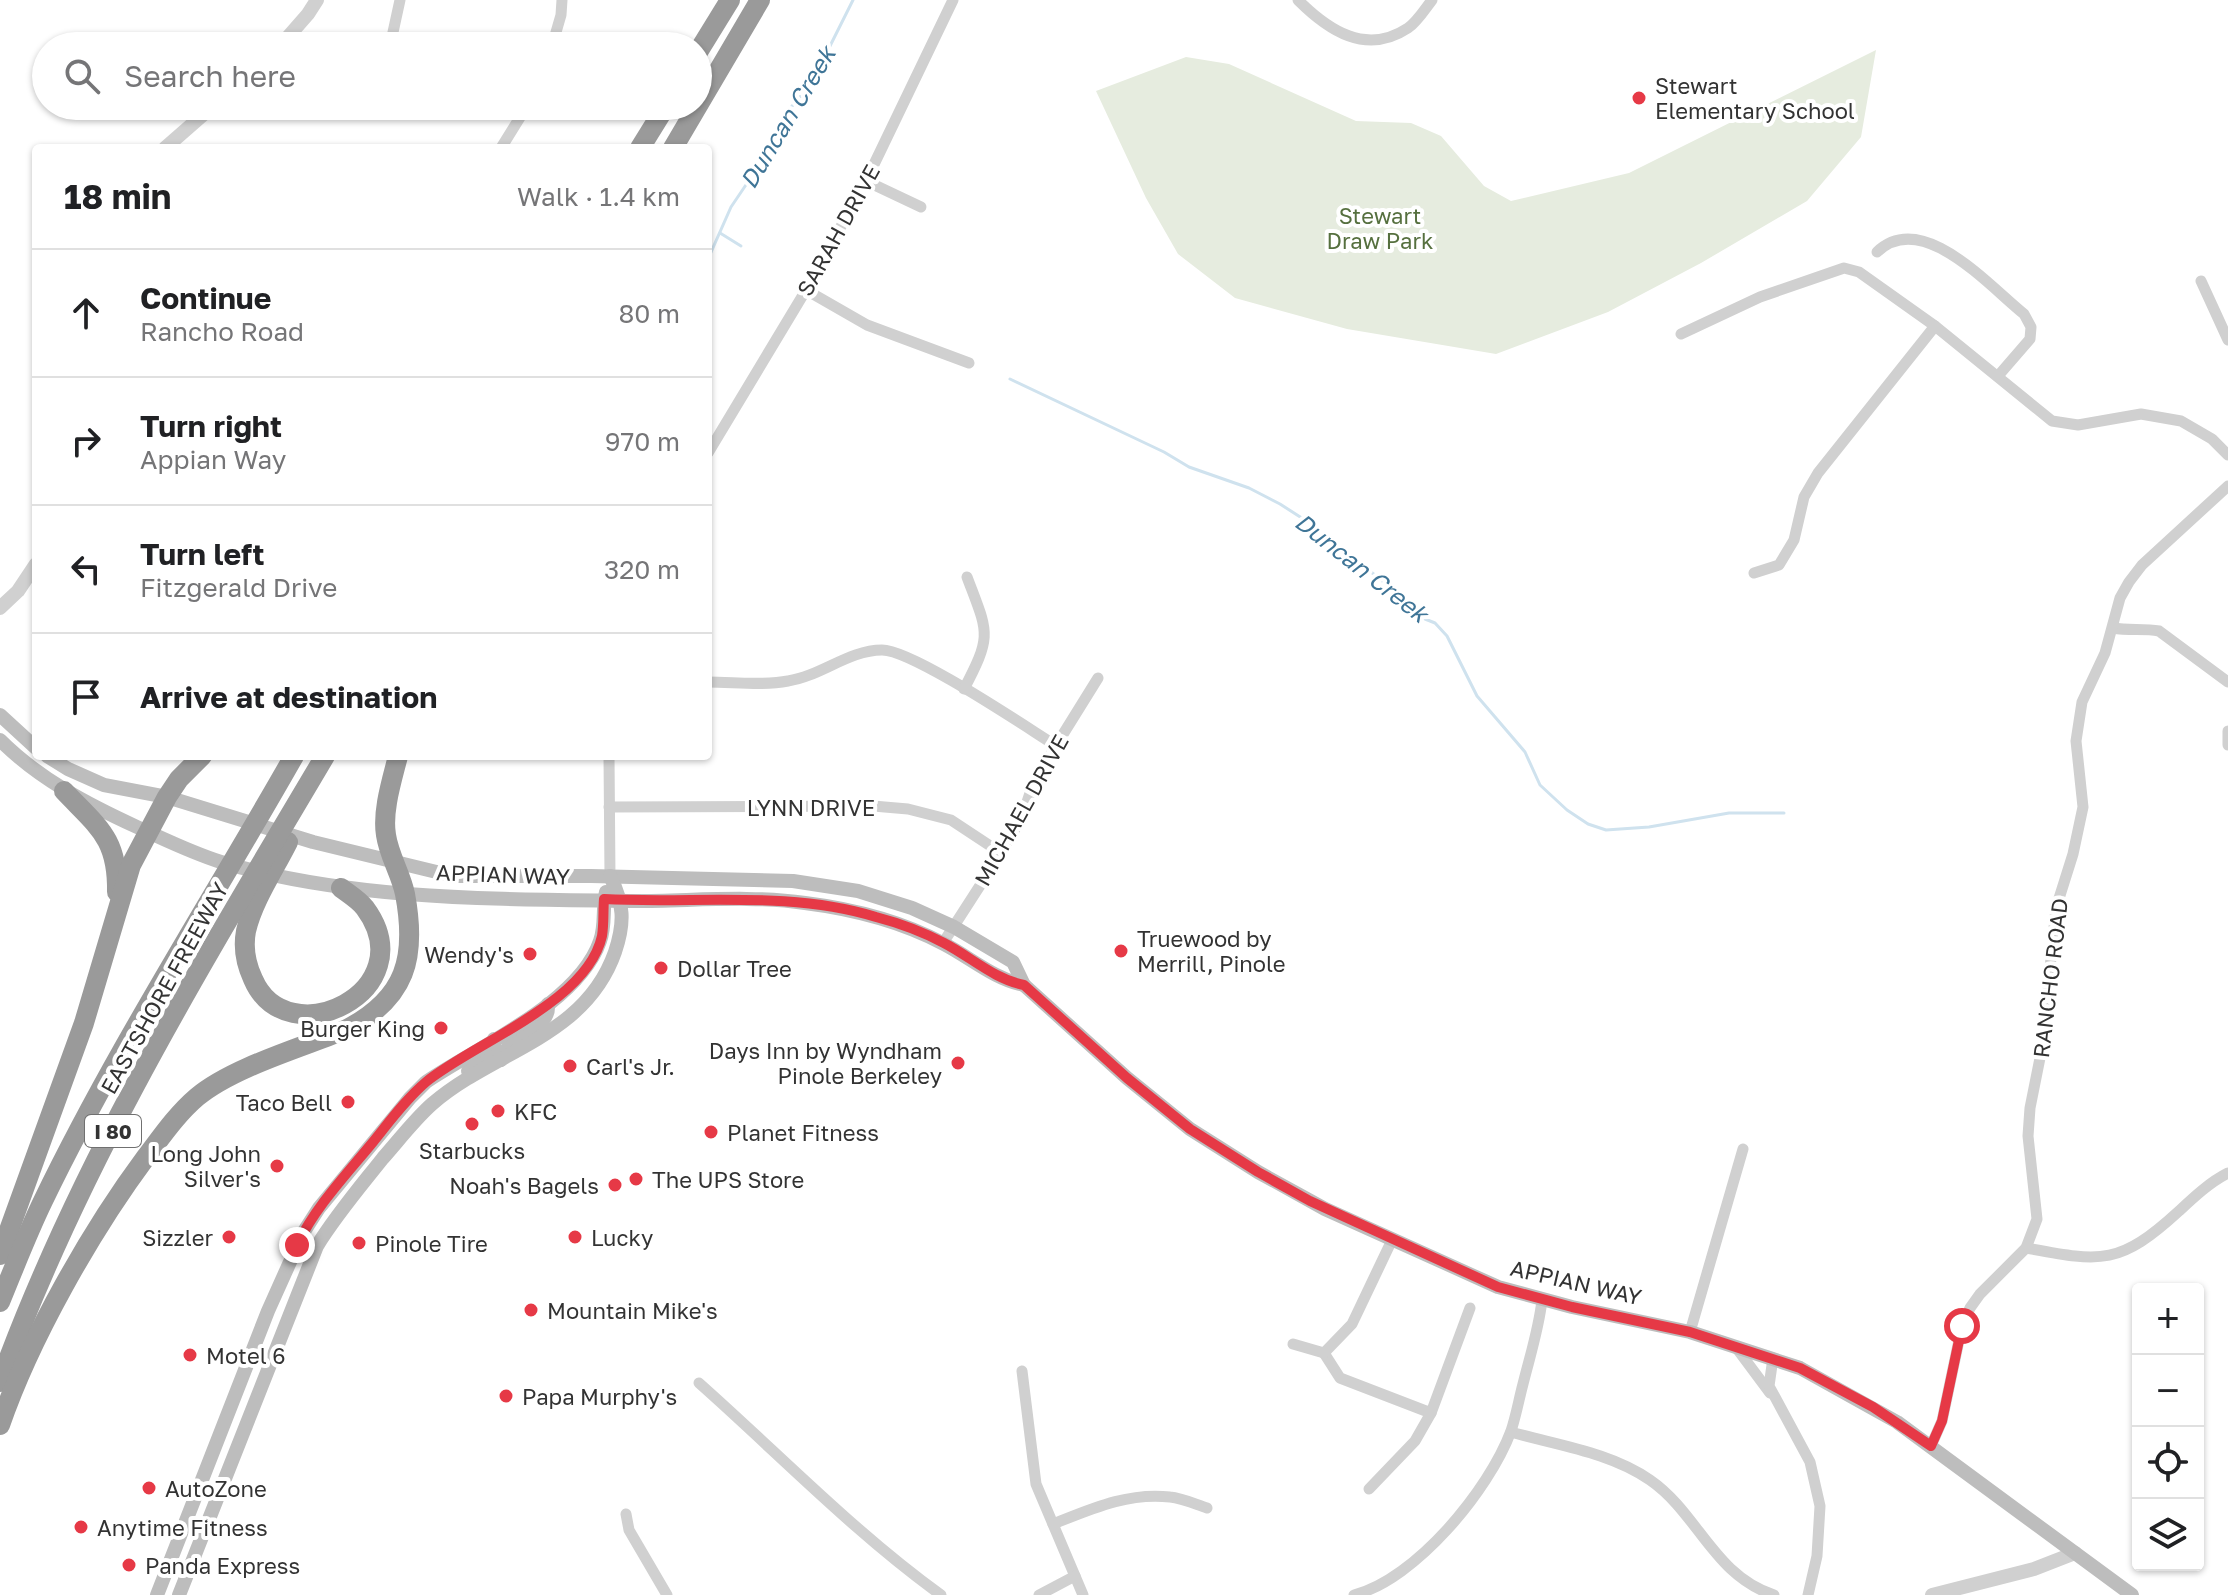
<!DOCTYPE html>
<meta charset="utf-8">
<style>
body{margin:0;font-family:"Golos Text",sans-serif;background:#f6f6f6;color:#202124}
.controls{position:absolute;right:24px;bottom:24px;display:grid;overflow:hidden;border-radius:8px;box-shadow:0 2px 6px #0004}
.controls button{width:72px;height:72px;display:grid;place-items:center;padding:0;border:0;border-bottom:2px solid #e0e0e0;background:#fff;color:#202124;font:40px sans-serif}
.stop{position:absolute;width:24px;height:24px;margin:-18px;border:6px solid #e63946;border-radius:50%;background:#fff}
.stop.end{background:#e63946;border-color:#fff;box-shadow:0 2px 8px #0008}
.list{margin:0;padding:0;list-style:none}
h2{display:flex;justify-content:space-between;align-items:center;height:104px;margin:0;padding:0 32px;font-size:34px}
h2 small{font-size:26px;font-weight:400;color:#757577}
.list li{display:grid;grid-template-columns:52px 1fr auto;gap:24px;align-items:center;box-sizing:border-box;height:128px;padding:0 32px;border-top:2px solid #e0e0e0}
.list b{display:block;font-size:30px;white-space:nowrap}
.list p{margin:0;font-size:26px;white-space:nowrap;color:#757577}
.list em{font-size:26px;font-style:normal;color:#757577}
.icon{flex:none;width:44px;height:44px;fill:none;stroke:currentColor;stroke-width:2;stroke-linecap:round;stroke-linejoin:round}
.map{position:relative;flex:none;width:2228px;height:1595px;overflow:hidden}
.search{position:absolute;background:#fff;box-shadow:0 2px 6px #0004;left:32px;top:32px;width:680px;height:88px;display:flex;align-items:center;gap:20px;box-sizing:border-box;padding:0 28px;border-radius:44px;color:#757577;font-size:30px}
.panel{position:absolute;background:#fff;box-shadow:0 2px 6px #0004;left:32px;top:144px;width:680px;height:616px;border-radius:8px}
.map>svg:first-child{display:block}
.green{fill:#e6ecdf}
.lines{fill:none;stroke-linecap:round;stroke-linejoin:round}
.stream{stroke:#cfe2ee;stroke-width:3}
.minor{stroke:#d0d0d0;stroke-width:11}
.tertiary{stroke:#d0d0d0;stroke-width:14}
.secondary{stroke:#bdbdbd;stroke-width:14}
.motorway{stroke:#9a9a9a;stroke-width:20}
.route{stroke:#e63946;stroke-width:10}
.poi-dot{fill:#e63946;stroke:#fff;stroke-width:3}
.labels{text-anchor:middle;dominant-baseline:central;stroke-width:8;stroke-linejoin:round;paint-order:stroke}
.shield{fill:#fff;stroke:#707070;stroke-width:2}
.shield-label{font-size:20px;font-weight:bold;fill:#333}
.poi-label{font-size:22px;fill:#333;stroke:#fff;text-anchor:start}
.park-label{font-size:22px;fill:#56703f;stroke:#fff}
.street-label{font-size:22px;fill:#333;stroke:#fff}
.water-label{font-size:24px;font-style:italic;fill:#3f7597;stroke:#fff}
</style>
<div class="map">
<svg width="2228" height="1595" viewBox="0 0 2228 1595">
<rect width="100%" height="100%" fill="#fff"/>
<path class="green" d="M 1876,50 L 1861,137 L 1807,201 L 1701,263 L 1608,312 L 1496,354 L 1347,329 L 1235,298 L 1178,254 L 1146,198 L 1096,91 L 1186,57 L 1229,64 L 1356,121 L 1411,123 L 1441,136 L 1484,186 L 1511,201 L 1629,173 Z"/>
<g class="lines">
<g class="stream">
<path d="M 720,233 L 741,246"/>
<path d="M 708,259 L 731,207 L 756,170 L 781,119 L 811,84 L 853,0"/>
<path d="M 1010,379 L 1164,452 L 1189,467 L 1249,488 L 1280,504 L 1308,522 L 1390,587 L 1425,619 L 1435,623 L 1447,636 L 1477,696 L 1525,752 L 1540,785 L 1567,810 L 1588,824 L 1606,830 L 1649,827 L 1729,813 L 1784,813"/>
</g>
<g class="minor">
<path d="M 1298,0 C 1328,30 1366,56 1408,28 C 1417,22 1425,9 1432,0"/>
<path d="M 390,46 L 400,0"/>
<path d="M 552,46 L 561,15 L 562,0"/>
<path d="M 501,148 L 527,106"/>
<path d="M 866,181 L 921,207"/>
<path d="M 1877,252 C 1922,209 1988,285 2024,314 L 2031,327 L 2030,339 L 1998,376"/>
<path d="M 2201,281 L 2228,340"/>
<path d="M 806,290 L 867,325 L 969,363"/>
<path d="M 1681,334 L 1760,297 L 1844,268 L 1859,272 L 1935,326 L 2052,421 L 2078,425 L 2141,414 L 2181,421 L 2212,439 L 2228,455"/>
<path d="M 708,453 L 806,290 L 866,181 L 953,0"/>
<path d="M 1754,573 L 1779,565 L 1794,540 L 1804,497 L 1818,473 L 1935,326"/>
<path d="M 2113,628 C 2129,631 2144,628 2159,631 L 2228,682"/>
<path d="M 708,682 C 734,682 763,686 788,681 C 821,676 849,650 882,650 C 912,650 1023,725 1055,745"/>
<path d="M 964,689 C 993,634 988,633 967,577"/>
<path d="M 2228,731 L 2228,745"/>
<path d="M 609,756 L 610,876"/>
<path d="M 609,807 L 873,806 L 908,809 L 951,820 L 1001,853"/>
<path d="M 943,943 L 1001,853 L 1022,817 L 1034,781 L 1098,678"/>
<path d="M 1392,1240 L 1352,1324 L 1324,1353 L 1340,1378 L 1431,1413 L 1470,1308"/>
<path d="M 2026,1248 C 2102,1262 2119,1266 2179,1211 C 2194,1197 2210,1182 2228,1173"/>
<path d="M 1690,1332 L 1743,1149"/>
<path d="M 1293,1344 L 1324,1353"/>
<path d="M 1735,1346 L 1770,1393"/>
<path d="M 1773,1358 L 1769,1386 L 1810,1462 L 1820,1506 L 1817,1556 L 1808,1595"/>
<path d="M 1022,1371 L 1036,1484 L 1083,1595"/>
<path d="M 699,1383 C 779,1454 854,1532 941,1595"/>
<path d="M 1511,1432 C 1556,1445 1610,1452 1650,1480 C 1698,1513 1714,1576 1774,1595"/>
<path d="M 1931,1446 L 1942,1421 L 1962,1326 L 1970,1308 L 1980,1294 L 2026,1248 L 2037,1219 L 2028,1136 L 2030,1108 L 2042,1048 L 2056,908 L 2073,854 L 2083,807 L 2076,741 L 2082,702 L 2105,653 L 2120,598 L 2129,582 L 2142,565 L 2228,486"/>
<path d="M 1369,1489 L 1415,1441 L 1431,1413"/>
<path d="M 626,1514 L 629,1530 L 667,1595"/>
<path d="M 1053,1524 C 1091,1509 1128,1492 1170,1497 C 1182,1498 1195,1504 1207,1508"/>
<path d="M 1039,1595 L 1075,1576"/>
<path d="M 1354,1595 C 1416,1579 1489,1490 1511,1431 C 1516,1416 1519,1399 1523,1384 C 1530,1356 1539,1328 1542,1300"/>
</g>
<g class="tertiary">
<path d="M 280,46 L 308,14 L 317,0"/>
<path d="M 165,148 L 213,106"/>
<path d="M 0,608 L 18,591 L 36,564"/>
<path d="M 1932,1595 L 2034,1569 L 2075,1553"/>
</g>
<g class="secondary">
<path d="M 0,715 L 36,748"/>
<path d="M 0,740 C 39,779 87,804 137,827 C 164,839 192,853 221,862 C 354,901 498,899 636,901 C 692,901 750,895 805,903 C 853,909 901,921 944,944 C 971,958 994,979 1024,985"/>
<path d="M 47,756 L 68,769 L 104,785 L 167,797 L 313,842 L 453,876 L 591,876 L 793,881 L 858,891 L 912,908 L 954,927 L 1013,962 L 1024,985 L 1127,1078 L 1190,1129 L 1258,1172 L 1325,1209 L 1498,1287 L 1572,1307 L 1690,1332 L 1800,1368 L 1897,1422 L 2132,1595"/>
<path d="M 501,1060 C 504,1054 507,1047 512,1042 C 524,1029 550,1027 548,1004"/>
<path d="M 468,1071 L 494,1049 L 494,1039"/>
<path d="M 157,1595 L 268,1311 L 303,1233 L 319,1208 L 410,1098 L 426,1082 C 479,1046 579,1003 600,941 C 606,925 602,908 606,892"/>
<path d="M 179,1595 L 317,1246 C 336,1215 360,1187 383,1158 C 399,1140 414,1120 432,1104 C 494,1050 585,1038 615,952 C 625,922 624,904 610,876"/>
</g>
<g class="motorway">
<path d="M 698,52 L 730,0"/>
<path d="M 640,148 L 666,106"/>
<path d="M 673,148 L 760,0"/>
<path d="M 64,791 C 98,827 118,838 117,892"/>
<path d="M 288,842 C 274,870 253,901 246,931 C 243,947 246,964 253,979 C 287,1058 426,991 365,908 C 359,900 349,894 341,888"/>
<path d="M 0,1255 L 84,1023 L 131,865 L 167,797 L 179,779 L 202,756"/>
<path d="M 0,1302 C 14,1268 27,1234 43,1201 C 117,1048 210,904 294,756"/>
<path d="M 0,1382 C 80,1161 206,957 325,756"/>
<path d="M 0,1425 C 30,1338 91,1231 146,1157 C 162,1136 177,1114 197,1097 C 233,1067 303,1047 347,1029 C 406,998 417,958 405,894 C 401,874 389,856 386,835 C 382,811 392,780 398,756"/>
</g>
</g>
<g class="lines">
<path class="route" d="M 297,1245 C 316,1206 346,1175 373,1142 C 390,1121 406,1099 426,1082 C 475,1042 587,1003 602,936 C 604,924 603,911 604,899 C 694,904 788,890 876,917 C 899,923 923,932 944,943 C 971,957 994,979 1024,985 L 1127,1078 L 1190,1129 L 1258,1172 L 1310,1201 L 1498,1287 L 1572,1307 L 1690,1332 L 1800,1368 L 1873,1407 L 1931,1446 L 1942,1421 L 1962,1326"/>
</g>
<g class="poi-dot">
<circle cx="1639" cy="98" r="8"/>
<circle cx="1121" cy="951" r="8"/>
<circle cx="530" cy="954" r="8"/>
<circle cx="661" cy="968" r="8"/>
<circle cx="441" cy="1028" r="8"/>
<circle cx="958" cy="1063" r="8"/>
<circle cx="570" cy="1066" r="8"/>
<circle cx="348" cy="1102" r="8"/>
<circle cx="498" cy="1111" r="8"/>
<circle cx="472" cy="1124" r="8"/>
<circle cx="711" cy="1132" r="8"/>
<circle cx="277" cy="1166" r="8"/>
<circle cx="636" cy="1179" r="8"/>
<circle cx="615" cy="1185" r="8"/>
<circle cx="229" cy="1237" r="8"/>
<circle cx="575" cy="1237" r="8"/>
<circle cx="359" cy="1243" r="8"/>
<circle cx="531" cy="1310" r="8"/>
<circle cx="190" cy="1355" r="8"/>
<circle cx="506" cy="1396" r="8"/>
<circle cx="149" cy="1488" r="8"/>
<circle cx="81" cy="1527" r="8"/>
<circle cx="129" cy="1565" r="8"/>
</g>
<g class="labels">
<rect class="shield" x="85" y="1115" width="56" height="32" rx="6"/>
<g class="shield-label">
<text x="113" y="1131">I 80</text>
</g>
<g class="poi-label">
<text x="1655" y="85">Stewart<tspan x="1655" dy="25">Elementary School</tspan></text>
<text x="1137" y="938">Truewood by<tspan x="1137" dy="25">Merrill, Pinole</tspan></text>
<text x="514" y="954" text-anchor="end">Wendy's</text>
<text x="677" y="968">Dollar Tree</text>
<text x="425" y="1028" text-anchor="end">Burger King</text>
<text x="942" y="1050" text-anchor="end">Days Inn by Wyndham<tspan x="942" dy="25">Pinole Berkeley</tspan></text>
<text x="586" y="1066">Carl's Jr.</text>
<text x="332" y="1102" text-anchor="end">Taco Bell</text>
<text x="514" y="1111">KFC</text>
<text x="727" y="1132">Planet Fitness</text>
<text x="472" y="1150" text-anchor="middle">Starbucks</text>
<text x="261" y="1153" text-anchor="end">Long John<tspan x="261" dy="25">Silver's</tspan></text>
<text x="652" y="1179">The UPS Store</text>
<text x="599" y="1185" text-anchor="end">Noah's Bagels</text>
<text x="213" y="1237" text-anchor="end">Sizzler</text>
<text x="591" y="1237">Lucky</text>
<text x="375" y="1243">Pinole Tire</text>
<text x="547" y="1310">Mountain Mike's</text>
<text x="206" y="1355">Motel 6</text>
<text x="522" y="1396">Papa Murphy's</text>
<text x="165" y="1488">AutoZone</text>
<text x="97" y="1527">Anytime Fitness</text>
<text x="145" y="1565">Panda Express</text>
</g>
<g class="park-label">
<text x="1380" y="215">Stewart<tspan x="1380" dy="25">Draw Park</tspan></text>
</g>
<g class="street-label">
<text transform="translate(838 230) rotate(-61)">SARAH DRIVE</text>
<text x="811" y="807">LYNN DRIVE</text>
<text transform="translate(1021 810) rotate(-61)">MICHAEL DRIVE</text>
<text transform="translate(503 874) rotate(2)">APPIAN WAY</text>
<text transform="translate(2050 978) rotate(-83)">RANCHO ROAD</text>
<text transform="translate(164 988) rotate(-61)">EASTSHORE FREEWAY</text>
<text transform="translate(1576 1282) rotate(13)">APPIAN WAY</text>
</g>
<g class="water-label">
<text transform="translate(787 117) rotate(-59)">Duncan Creek</text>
<text transform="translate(1362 567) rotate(38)">Duncan Creek</text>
</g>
</g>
</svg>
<div class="controls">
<button>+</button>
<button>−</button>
<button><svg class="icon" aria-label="locate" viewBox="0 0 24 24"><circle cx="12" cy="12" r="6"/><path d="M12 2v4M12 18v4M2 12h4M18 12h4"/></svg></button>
<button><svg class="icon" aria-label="layers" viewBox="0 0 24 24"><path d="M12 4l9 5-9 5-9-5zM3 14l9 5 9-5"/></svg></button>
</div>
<div class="stop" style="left:1962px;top:1326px"></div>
<div class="stop end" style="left:297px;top:1245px"></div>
<div class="search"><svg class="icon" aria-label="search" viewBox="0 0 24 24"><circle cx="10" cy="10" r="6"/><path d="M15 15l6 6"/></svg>Search here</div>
<section class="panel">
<h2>18 min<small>Walk · 1.4 km</small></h2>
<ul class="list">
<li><svg class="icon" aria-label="ahead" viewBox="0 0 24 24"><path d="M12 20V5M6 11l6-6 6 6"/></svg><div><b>Continue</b><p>Rancho Road</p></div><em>80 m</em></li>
<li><svg class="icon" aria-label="right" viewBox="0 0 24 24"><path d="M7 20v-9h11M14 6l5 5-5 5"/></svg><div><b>Turn right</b><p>Appian Way</p></div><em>970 m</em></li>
<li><svg class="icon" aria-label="left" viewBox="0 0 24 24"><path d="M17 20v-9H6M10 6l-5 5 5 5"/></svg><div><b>Turn left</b><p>Fitzgerald Drive</p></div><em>320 m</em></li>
<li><svg class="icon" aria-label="arrive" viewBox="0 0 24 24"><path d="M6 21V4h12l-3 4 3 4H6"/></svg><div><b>Arrive at destination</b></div></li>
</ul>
</section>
</div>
